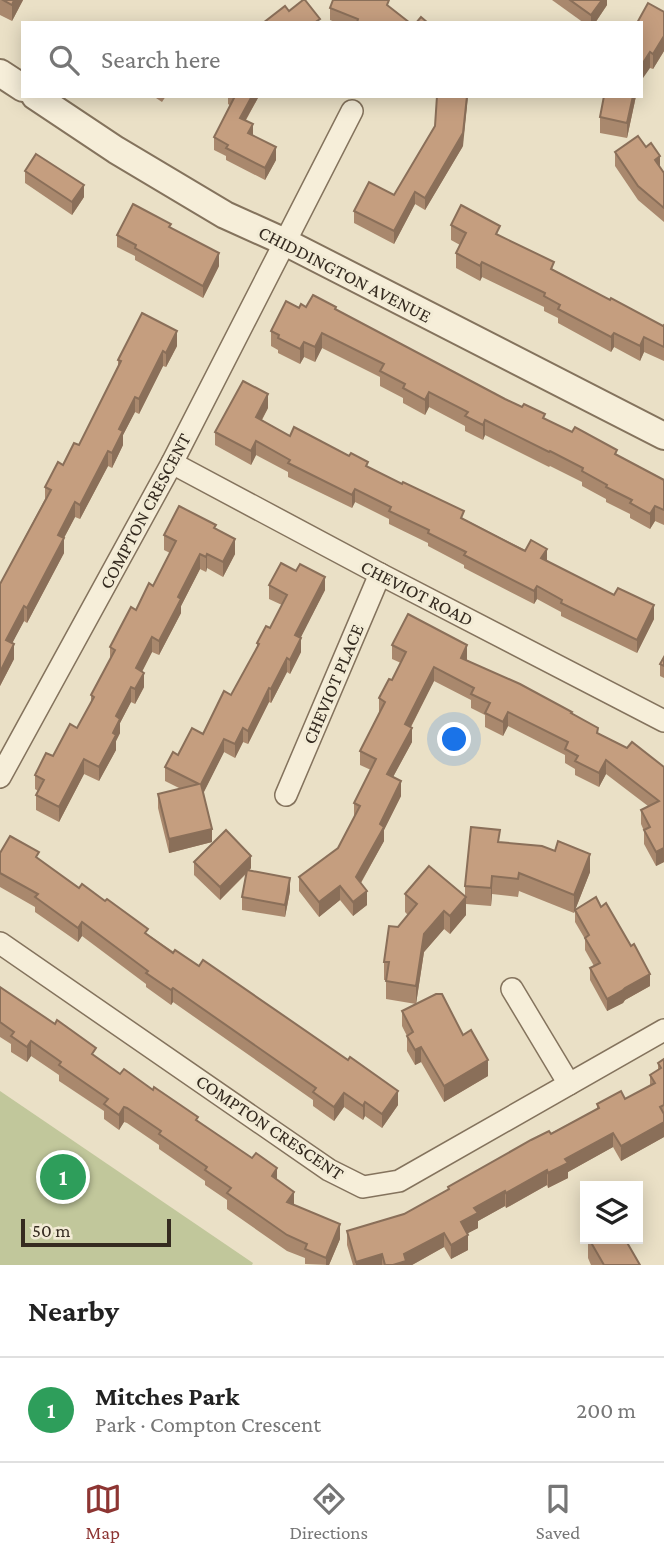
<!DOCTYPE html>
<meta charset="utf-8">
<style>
body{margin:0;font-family:"Crimson Pro",serif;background:#f2f2f2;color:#222}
.controls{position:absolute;right:21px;bottom:21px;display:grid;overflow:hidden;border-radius:0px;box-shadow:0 4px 18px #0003}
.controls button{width:63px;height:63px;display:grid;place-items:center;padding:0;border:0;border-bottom:2px solid #e0e0e0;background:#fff;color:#222;font:35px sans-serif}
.scale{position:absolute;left:21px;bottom:18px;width:150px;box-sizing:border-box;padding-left:7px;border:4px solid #352b20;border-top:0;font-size:19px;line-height:24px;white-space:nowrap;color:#352b20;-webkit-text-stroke:5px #f2ebd5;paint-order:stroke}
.you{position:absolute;left:455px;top:740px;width:24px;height:24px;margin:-18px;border:5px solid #fff;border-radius:50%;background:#1a73e8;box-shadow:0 0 0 10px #1a73e833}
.badge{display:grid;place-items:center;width:46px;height:46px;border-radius:50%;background:#8d3533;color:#fff;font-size:23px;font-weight:700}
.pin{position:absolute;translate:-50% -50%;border:4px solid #fff;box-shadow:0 2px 7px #0006}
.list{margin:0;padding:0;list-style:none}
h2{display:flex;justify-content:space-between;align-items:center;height:91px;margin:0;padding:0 28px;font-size:30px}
h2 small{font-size:23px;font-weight:400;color:#767676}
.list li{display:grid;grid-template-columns:46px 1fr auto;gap:21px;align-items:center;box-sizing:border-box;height:105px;padding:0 28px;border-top:2px solid #e0e0e0}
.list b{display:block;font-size:26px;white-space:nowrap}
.list p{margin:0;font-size:23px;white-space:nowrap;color:#767676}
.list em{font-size:23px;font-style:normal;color:#767676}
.icon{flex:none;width:38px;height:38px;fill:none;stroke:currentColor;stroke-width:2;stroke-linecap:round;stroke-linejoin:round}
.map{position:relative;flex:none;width:664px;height:1265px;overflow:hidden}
.search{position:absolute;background:#fff;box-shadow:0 4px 18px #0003;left:21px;right:21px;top:21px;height:77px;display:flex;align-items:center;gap:18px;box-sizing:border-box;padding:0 24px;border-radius:0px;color:#767676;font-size:26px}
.sheet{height:196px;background:#fff}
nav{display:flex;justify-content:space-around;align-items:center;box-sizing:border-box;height:98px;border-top:2px solid #e0e0e0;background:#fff;font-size:19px;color:#767676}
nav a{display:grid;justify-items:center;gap:4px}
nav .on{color:#8d3533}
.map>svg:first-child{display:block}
.green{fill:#c1c79b}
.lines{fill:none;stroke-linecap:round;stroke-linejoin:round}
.minor-casing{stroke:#84735d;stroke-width:24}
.tertiary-casing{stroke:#84735d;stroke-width:30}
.minor{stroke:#f6eed9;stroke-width:21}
.tertiary{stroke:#f6eed9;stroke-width:26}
.wall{fill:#a9886d}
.shaded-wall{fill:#8a6f59}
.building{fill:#c59e7f;stroke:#8a6f59;stroke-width:2}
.labels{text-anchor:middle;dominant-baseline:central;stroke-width:6;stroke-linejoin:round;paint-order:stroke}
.street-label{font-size:19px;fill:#352b20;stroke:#f2ebd5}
</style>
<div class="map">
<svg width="664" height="1265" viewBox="0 0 664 1265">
<rect width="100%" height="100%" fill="#eae0c6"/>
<path class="green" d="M 0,1091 L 253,1263 L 252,1265 L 0,1265 Z"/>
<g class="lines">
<g class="minor-casing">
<g id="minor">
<path d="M 172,463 L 380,574 L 664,721"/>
<path d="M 0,777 L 172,463 L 352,111"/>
<path d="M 286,795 L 380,574"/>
<path d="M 0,943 L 329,1170 L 363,1187 L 399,1181 L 664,1030"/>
<path d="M 512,989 L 569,1084"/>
</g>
</g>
<g class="tertiary-casing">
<g id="tertiary">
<path d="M 0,73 L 23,88"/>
<path d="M 35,96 L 116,150 L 225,215 L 285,242 L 664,436"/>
</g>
</g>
<use href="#minor" class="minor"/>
<use href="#tertiary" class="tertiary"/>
</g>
<g class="wall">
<path d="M 0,0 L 23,0 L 12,21 L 0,15 Z"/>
<path d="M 552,0 L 607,0 L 607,5 L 595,23 L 584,23 Z"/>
<path d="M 390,7 L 410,23 L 337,23 L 330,20 L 330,8 Z"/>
<path d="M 664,12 L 664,51 L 653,69 L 650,68 L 641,23 Z"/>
<path d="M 153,96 L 166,96 L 162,102 Z"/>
<path d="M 228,96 L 259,96 L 246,120 L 253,135 L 276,160 L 265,180 L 226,160 L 226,156 L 214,150 L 214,137 L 231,106 L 228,104 Z"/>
<path d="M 636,96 L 627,138 L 600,133 L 600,117 Z"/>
<path d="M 463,146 L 425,210 L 415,204 L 394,244 L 354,223 L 354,211 L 394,195 Z"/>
<path d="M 615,152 L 660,167 L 664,173 L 664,237 L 664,222 L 638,200 L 615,166 Z"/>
<path d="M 25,171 L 84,197 L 72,215 L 25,183 Z"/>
<path d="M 451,225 L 500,236 L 554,270 L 610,300 L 663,326 L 664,325 L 664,361 L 644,352 L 640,361 L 614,347 L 611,352 L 558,323 L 558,318 L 544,311 L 544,307 L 482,277 L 480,281 L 456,268 L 456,253 L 460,245 L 451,240 Z"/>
<path d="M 171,228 L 219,266 L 203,298 L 135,260 L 135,256 L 117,247 L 117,235 Z"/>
<path d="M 306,307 L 336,310 L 505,399 L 664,480 L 664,525 L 655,521 L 650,529 L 630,518 L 630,514 L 606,502 L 606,499 L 582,486 L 582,482 L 550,466 L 549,467 L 485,435 L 483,440 L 465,431 L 465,426 L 429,407 L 425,415 L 403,403 L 403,398 L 380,386 L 380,377 L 322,348 L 315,362 L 304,357 L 300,364 L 278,353 L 278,350 L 271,346 L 271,331 L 299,308 Z"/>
<path d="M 177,346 L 166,367 L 163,366 L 139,414 L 135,412 L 123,435 L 123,445 L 112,468 L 108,466 L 80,519 L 75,517 L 64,538 L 64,553 L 27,623 L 24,621 L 12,643 L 14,659 L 0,686 L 0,584 L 45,499 L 45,487 L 79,445 L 118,366 L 118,360 Z"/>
<path d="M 268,408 L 262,420 L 290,436 L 368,468 L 464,519 L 547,561 L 654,619 L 637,653 L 561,616 L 561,612 L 537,599 L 534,604 L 464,568 L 464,565 L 428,546 L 428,543 L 389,524 L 389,519 L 355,502 L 352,508 L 288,477 L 288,472 L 256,455 L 251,465 L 215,445 L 215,432 Z"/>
<path d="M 216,529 L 235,554 L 223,577 L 207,568 L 206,572 L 200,569 L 181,606 L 181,613 L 159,655 L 152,652 L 142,672 L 144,687 L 135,704 L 131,702 L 120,723 L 120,733 L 116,741 L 116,750 L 99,781 L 84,774 L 59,822 L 36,810 L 36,795 L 38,791 L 35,789 L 35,775 L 77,728 L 91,702 L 91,695 L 110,659 L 110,647 L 153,586 L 170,553 L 164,550 L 164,535 Z"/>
<path d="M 269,585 L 325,590 L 300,638 L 301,652 L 290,674 L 287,672 L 271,703 L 269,702 L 248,744 L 243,742 L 235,758 L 224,752 L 203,793 L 212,842 L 169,853 L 158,808 L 158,794 L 181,789 L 165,781 L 165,767 L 203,734 L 231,695 L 257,647 L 257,643 L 270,628 L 282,605 L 269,599 Z"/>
<path d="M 392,645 L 467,659 L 467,660 L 572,714 L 598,733 L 664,767 L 664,862 L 656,866 L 644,844 L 644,831 L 641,824 L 641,810 L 648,806 L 606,774 L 599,787 L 575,775 L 575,769 L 565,763 L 565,755 L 508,726 L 503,736 L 485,727 L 485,715 L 471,708 L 471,700 L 434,681 L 411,727 L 412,742 L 393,777 L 401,796 L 384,830 L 384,841 L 361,883 L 367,905 L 353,916 L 340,900 L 319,917 L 299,891 L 299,877 L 338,848 L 354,817 L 354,803 L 371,770 L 360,765 L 360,751 L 379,713 L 379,698 L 392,680 L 401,663 L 392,659 Z"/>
<path d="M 664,657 L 664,678 L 660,676 L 660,664 Z"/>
<path d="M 500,842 L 590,872 L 575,910 L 650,986 L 625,1000 L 623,1003 L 607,1011 L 590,980 L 590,968 L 594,966 L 585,950 L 585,939 L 575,922 L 575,910 L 574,913 L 519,891 L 518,897 L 492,894 L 491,906 L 466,904 L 466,915 L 450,934 L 444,929 L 424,952 L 416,1004 L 386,999 L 386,980 L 384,980 L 384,962 L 398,927 L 408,915 L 405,912 L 405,894 L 465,896 L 465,886 Z"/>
<path d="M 0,853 L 39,860 L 398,1105 L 382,1128 L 365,1116 L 363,1120 L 344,1107 L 334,1121 L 313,1106 L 313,1100 L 173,1002 L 171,1005 L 146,987 L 146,984 L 82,936 L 78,942 L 35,912 L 35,907 L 0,887 Z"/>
<path d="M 194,862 L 251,868 L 249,871 L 290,891 L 285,917 L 242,910 L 242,897 L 247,873 L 220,900 L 194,875 Z"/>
<path d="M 0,987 L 120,1074 L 198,1121 L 277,1180 L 294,1205 L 340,1239 L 329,1265 L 305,1264 L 305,1258 L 287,1251 L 227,1209 L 227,1200 L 205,1185 L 205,1181 L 159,1149 L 159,1145 L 127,1123 L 124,1122 L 119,1130 L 104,1119 L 104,1111 L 59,1081 L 59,1075 L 31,1056 L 27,1062 L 11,1052 L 11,1044 L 0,1037 Z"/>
<path d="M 402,1011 L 463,1035 L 488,1076 L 444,1102 L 421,1062 L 415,1065 L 407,1051 L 407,1036 L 402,1026 Z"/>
<path d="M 664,1059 L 664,1137 L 621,1161 L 613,1147 L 568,1172 L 568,1178 L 548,1188 L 547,1185 L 506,1208 L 505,1206 L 478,1221 L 478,1228 L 467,1233 L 468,1250 L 451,1259 L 444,1247 L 412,1265 L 353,1265 L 347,1245 L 347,1231 L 404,1214 L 448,1190 L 448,1187 L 597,1109 L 597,1104 L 625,1099 L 650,1086 L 650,1075 L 658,1070 L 658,1063 Z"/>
<path d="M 588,1239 L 625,1239 L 640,1265 L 591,1265 L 588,1258 Z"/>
</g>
<g class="shaded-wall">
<path d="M 14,0 L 23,0 L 12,21 L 12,5 Z"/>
<path d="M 602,0 L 607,0 L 607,5 L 595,23 L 591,23 L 591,15 Z"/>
<path d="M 664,36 L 664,51 L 653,69 L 653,54 Z"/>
<path d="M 650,52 L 650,68 L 641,81 L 641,66 Z"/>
<path d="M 252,96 L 259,96 L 240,130 L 240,118 Z"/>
<path d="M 467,96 L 468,96 L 463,146 L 425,210 L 425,198 Z"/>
<path d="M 633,96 L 636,96 L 627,138 L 627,123 Z"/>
<path d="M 253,124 L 253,137 L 248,133 Z"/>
<path d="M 276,147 L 276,160 L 265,180 L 265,168 Z"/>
<path d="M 660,156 L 660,170 L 655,160 Z"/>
<path d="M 84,185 L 84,197 L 72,215 L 72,202 Z"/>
<path d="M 415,192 L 415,204 L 394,244 L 394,231 Z"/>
<path d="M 219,253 L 219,266 L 203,298 L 203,286 Z"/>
<path d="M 482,262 L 482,277 L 480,281 L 480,266 Z"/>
<path d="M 177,331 L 177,346 L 166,367 L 166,353 Z"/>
<path d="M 322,333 L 322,348 L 315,362 L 315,347 Z"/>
<path d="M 614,333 L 614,347 L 611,352 L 611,337 Z"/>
<path d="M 644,337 L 644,352 L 640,361 L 640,346 Z"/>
<path d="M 304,342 L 304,357 L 300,364 L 300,349 Z"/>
<path d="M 163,351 L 163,366 L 139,414 L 139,399 Z"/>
<path d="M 429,392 L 429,407 L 425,415 L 425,400 Z"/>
<path d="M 268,394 L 268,408 L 256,430 L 256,417 Z"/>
<path d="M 135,397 L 135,412 L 123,435 L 123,445 L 112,468 L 112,453 L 119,429 Z"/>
<path d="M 485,420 L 485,435 L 483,440 L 483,425 Z"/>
<path d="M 256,441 L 256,455 L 251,465 L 251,451 Z"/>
<path d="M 108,451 L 108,466 L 80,519 L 80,505 Z"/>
<path d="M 355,489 L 355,502 L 352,508 L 352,495 Z"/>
<path d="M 75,502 L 75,517 L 58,549 L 58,535 Z"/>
<path d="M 655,506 L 655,521 L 650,529 L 650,514 Z"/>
<path d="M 64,538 L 64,553 L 27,623 L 27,608 Z"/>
<path d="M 235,539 L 235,554 L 223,577 L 223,562 Z"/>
<path d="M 547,549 L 547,562 L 541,558 Z"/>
<path d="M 200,554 L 200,569 L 181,606 L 181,613 L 159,655 L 159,641 L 178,597 Z"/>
<path d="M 207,554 L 207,568 L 206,572 L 206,557 Z"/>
<path d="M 325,577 L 325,590 L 295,649 L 295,635 Z"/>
<path d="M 537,586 L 537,599 L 534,604 L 534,591 Z"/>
<path d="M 654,605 L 654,619 L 637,653 L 637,640 Z"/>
<path d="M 24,606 L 24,621 L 6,655 L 6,640 Z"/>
<path d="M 152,637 L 152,652 L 136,683 L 136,668 Z"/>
<path d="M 301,638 L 301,652 L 290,674 L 290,660 Z"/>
<path d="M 14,644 L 14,659 L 0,686 L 0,672 Z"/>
<path d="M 467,645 L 467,659 L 461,672 L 461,658 Z"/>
<path d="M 287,658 L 287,672 L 271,703 L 271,689 Z"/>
<path d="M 434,667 L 434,681 L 405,738 L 405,724 Z"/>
<path d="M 144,673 L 144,687 L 135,704 L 135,689 Z"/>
<path d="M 131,687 L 131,702 L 120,723 L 120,733 L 116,741 L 116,750 L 99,781 L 99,767 L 113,733 L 116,716 Z"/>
<path d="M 269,688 L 269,702 L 248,744 L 248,731 Z"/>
<path d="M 508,712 L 508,726 L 503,736 L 503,722 Z"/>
<path d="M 243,728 L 243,742 L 235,758 L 235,744 Z"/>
<path d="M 412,728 L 412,742 L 387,788 L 387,774 Z"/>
<path d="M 224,739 L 224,752 L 201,798 L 201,784 Z"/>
<path d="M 84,759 L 84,774 L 59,822 L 59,807 Z"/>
<path d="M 606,760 L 606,774 L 599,787 L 599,773 Z"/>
<path d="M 401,781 L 401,796 L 384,830 L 384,841 L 356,891 L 356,877 L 380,824 Z"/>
<path d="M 212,829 L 212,842 L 169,853 L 169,839 Z"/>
<path d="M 664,848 L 664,862 L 656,866 L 656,852 Z"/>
<path d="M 590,854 L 590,872 L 574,913 L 574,895 Z"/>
<path d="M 251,856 L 251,868 L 220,900 L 220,887 Z"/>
<path d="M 492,876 L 492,894 L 491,906 L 491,888 Z"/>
<path d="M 290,878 L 290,891 L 285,917 L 285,905 Z"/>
<path d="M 340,886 L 340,900 L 319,917 L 319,902 Z"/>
<path d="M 367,891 L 367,905 L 353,916 L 353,902 Z"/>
<path d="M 466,897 L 466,915 L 450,934 L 450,916 Z"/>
<path d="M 444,911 L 444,929 L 424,952 L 416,1004 L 416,986 L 424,934 Z"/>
<path d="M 82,922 L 82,936 L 78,942 L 78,928 Z"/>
<path d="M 650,974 L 650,986 L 625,1000 L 623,1003 L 607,1011 L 607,999 L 625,988 Z"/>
<path d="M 173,988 L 173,1002 L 171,1005 L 171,990 Z"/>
<path d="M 31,1041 L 31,1056 L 27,1062 L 27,1047 Z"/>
<path d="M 421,1047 L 421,1062 L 415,1065 L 415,1050 Z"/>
<path d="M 488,1060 L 488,1076 L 444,1102 L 444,1086 Z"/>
<path d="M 398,1091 L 398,1105 L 382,1128 L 382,1114 Z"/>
<path d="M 344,1093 L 344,1107 L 334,1121 L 334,1107 Z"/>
<path d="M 365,1102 L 365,1116 L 363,1120 L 363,1106 Z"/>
<path d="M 124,1107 L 124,1122 L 119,1130 L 119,1115 Z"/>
<path d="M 664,1122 L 664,1137 L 621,1161 L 621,1146 Z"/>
<path d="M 613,1133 L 613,1147 L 568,1172 L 568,1178 L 548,1188 L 548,1173 L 565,1159 Z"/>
<path d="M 277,1168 L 277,1184 L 272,1176 Z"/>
<path d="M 547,1170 L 547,1185 L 506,1208 L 506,1193 Z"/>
<path d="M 505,1191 L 505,1206 L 478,1221 L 478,1228 L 461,1237 L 461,1222 L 474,1208 Z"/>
<path d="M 294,1192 L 294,1207 L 287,1202 Z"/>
<path d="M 340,1224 L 340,1239 L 329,1265 L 326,1265 L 326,1258 Z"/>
<path d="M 444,1233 L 444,1247 L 412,1265 L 393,1265 L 404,1254 Z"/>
<path d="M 468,1235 L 468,1250 L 451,1259 L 451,1245 Z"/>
<path d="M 382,1254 L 382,1265 L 356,1265 L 356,1262 Z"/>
</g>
<g class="building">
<path d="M 3,0 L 14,0 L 12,5 Z"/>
<path d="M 303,0 L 305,0 L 320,19 L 314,23 L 263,23 L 285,6 L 289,11 Z"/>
<path d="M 333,0 L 389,0 L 387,5 L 410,23 L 357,23 L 358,19 L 330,8 Z"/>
<path d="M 570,0 L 602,0 L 591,15 Z"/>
<path d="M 648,3 L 664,12 L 664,36 L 653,54 L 650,52 L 641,66 L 641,23 L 637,23 Z"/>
<path d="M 421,17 L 428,23 L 416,23 Z"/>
<path d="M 235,96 L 252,96 L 240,118 L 253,124 L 248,133 L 276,147 L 265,168 L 226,148 L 228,145 L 214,137 Z"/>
<path d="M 437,96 L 467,96 L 463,133 L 425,198 L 415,192 L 394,231 L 354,211 L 369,182 L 394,195 L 435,126 Z"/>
<path d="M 604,96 L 633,96 L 627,123 L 600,117 Z"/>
<path d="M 638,136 L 646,147 L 651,143 L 660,156 L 655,160 L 664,173 L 664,208 L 638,186 L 615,152 Z"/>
<path d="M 36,154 L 84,185 L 72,202 L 25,171 Z"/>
<path d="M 133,204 L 171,224 L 169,227 L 219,253 L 203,286 L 135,248 L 136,245 L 117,235 Z"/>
<path d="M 461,205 L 500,226 L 496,234 L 554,262 L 551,269 L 610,300 L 611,298 L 663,326 L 664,325 L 664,347 L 644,337 L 640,346 L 614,333 L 611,337 L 558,309 L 560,305 L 544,296 L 545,293 L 482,262 L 480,266 L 456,253 L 466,233 L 451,225 Z"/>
<path d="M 313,295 L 336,307 L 335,309 L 505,399 L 522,407 L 524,404 L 545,414 L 543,418 L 572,432 L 575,427 L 617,450 L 615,454 L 664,480 L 664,510 L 655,506 L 650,514 L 630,503 L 632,500 L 606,487 L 607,485 L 582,471 L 583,468 L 550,451 L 549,452 L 485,420 L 483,425 L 465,416 L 468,412 L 429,392 L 425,400 L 403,388 L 405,384 L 380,371 L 384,364 L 322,333 L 315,347 L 304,342 L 300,349 L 278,338 L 279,335 L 271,331 L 286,301 L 299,308 L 301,304 L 306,307 Z"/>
<path d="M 142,313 L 177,331 L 166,353 L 163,351 L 139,399 L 135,397 L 119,429 L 123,431 L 112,453 L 108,451 L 80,505 L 75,502 L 58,535 L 64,538 L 27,608 L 24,606 L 6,640 L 14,644 L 0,672 L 0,584 L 51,490 L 45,487 L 58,462 L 63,465 L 74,443 L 79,445 L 121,361 L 118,360 Z"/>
<path d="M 243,381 L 268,394 L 256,417 L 290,436 L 294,427 L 349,456 L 351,453 L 368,462 L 366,466 L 402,484 L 403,482 L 464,511 L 461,518 L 521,549 L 525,551 L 531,540 L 547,549 L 541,558 L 614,595 L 618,588 L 654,605 L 637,640 L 561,603 L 562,600 L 537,586 L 534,591 L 464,555 L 466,552 L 428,533 L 429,530 L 389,511 L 391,507 L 355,489 L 352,495 L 288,463 L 290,460 L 256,441 L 251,451 L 215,432 Z"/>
<path d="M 179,506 L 216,525 L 214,528 L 235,539 L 223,562 L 207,554 L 206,557 L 200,554 L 178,597 L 181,599 L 159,641 L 152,637 L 136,668 L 144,673 L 135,689 L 131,687 L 116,716 L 120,719 L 113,733 L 116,735 L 99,767 L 84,759 L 59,807 L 36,795 L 44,780 L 35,775 L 46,753 L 53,756 L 70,724 L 77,728 L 94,697 L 91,695 L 115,650 L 110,647 L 131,607 L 136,610 L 149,583 L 153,586 L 176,541 L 164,535 Z"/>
<path d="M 281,563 L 296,571 L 300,564 L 325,577 L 295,635 L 301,638 L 290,660 L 287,658 L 271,689 L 269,688 L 248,731 L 243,728 L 235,744 L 224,739 L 201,784 L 212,829 L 169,839 L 158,794 L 199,784 L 165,767 L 173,752 L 178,755 L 192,728 L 203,734 L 224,691 L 231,695 L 259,644 L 257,643 L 266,626 L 270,628 L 287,595 L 269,585 Z"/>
<path d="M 408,614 L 467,645 L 461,658 L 520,684 L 572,712 L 571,713 L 598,728 L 597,733 L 627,748 L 632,742 L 664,767 L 664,848 L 656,852 L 644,830 L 650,827 L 641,810 L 659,801 L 606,760 L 599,773 L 575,761 L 578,756 L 565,749 L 568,742 L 508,712 L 503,722 L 485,713 L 490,703 L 471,694 L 474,688 L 434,667 L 405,724 L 412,728 L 387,774 L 401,781 L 380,824 L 384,827 L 356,877 L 367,891 L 353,902 L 340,886 L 319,902 L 299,877 L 338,848 L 360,806 L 354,803 L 376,759 L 360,751 L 385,702 L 379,698 L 389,679 L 392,680 L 406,652 L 392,645 Z"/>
<path d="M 664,657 L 664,666 L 660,664 Z"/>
<path d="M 471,827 L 500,830 L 498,842 L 542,846 L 555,851 L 558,841 L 590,854 L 574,895 L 519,873 L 518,879 L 492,876 L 491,888 L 465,886 Z"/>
<path d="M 226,830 L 251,856 L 220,887 L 194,862 Z"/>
<path d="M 10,836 L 39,852 L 36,857 L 79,888 L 82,884 L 105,901 L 107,899 L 148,929 L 145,933 L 173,953 L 175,950 L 199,966 L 203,960 L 348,1060 L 350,1057 L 398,1091 L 382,1114 L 365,1102 L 363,1106 L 344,1093 L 334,1107 L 313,1092 L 316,1088 L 173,988 L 171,990 L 146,973 L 148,971 L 82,922 L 78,928 L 35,897 L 38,894 L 0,873 L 0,853 Z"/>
<path d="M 429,866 L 466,897 L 450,916 L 444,911 L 424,934 L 416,986 L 386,981 L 389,962 L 384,962 L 389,926 L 398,927 L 417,904 L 405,894 Z"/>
<path d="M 247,870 L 290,878 L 285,905 L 242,897 Z"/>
<path d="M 596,897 L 601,907 L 606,903 L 631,946 L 634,944 L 650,974 L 625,988 L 623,990 L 607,999 L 590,968 L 600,963 L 585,938 L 589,935 L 575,910 Z"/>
<path d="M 0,987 L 55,1024 L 57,1020 L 96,1048 L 92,1054 L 120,1074 L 124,1069 L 153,1090 L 154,1087 L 198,1117 L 196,1120 L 252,1158 L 256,1153 L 277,1168 L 272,1176 L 294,1192 L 287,1202 L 340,1224 L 326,1258 L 305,1249 L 307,1244 L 287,1235 L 227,1193 L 231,1188 L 205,1170 L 207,1167 L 159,1134 L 161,1131 L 127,1108 L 124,1107 L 119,1115 L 104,1104 L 108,1099 L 59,1065 L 61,1062 L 31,1041 L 27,1047 L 11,1036 L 14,1032 L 0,1022 Z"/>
<path d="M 436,994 L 442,994 L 463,1035 L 471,1030 L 488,1060 L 444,1086 L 421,1047 L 415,1050 L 407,1036 L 413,1032 L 402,1011 Z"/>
<path d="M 664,1059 L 664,1105 L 660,1107 L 664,1114 L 664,1122 L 621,1146 L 613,1133 L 565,1159 L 568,1163 L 548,1173 L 547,1170 L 506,1193 L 505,1191 L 474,1208 L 478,1213 L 461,1222 L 468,1235 L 451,1245 L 444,1233 L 404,1254 L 406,1261 L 393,1265 L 385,1265 L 382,1254 L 356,1262 L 347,1231 L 404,1214 L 449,1189 L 448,1187 L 531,1140 L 549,1131 L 551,1134 L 599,1108 L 597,1104 L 621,1091 L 625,1099 L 655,1083 L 650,1075 L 661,1068 L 658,1063 Z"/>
<path d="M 589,1239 L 625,1239 L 640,1265 L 604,1265 Z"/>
</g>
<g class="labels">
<g class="street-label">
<text transform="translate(345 274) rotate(27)">CHIDDINGTON AVENUE</text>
<text transform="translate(145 511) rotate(-62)">COMPTON CRESCENT</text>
<text transform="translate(417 593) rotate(27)">CHEVIOT ROAD</text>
<text transform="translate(333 684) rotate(-67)">CHEVIOT PLACE</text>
<text transform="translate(270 1127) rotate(34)">COMPTON CRESCENT</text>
</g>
</g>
</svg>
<div class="controls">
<button><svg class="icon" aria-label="layers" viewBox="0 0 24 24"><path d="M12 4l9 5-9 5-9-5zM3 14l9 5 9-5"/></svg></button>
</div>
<div class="scale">50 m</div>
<div class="you"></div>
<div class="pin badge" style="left:63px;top:1177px;background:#2e9e5b">1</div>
<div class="search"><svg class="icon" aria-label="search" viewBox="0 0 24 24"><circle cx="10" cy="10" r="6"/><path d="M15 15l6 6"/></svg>Search here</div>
</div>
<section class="sheet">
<h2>Nearby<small></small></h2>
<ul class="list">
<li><span class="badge" style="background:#2e9e5b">1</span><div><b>Mitches Park</b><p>Park · Compton Crescent</p></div><em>200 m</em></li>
</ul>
</section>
<nav>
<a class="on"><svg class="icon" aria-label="map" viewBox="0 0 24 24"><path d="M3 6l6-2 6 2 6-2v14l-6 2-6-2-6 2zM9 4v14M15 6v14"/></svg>Map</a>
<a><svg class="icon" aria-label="directions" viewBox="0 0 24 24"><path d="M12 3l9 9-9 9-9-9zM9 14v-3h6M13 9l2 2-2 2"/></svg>Directions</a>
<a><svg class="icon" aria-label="saved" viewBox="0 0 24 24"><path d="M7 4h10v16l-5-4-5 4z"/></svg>Saved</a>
</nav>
